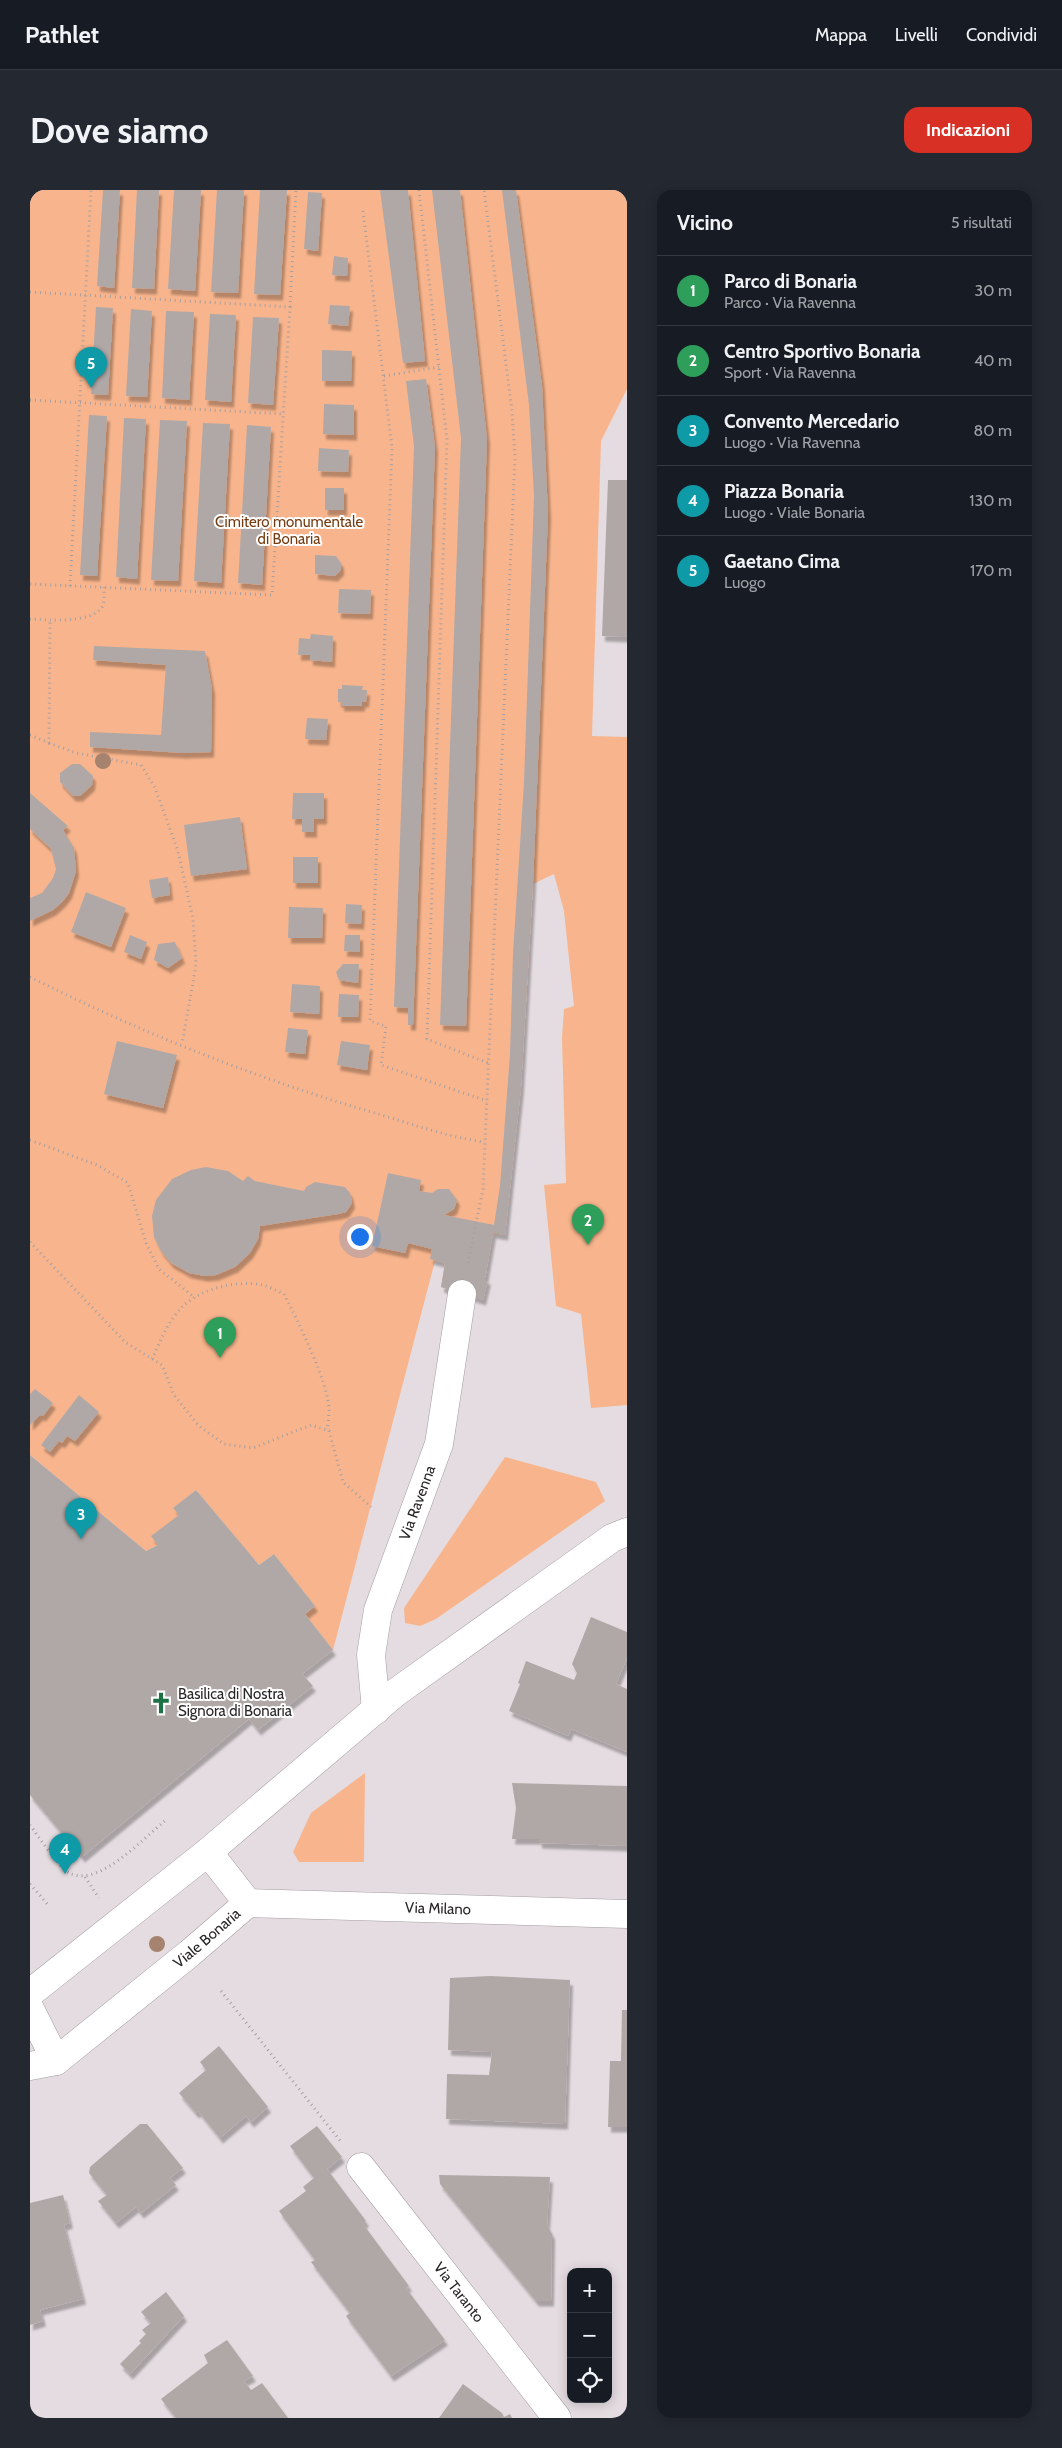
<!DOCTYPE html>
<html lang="it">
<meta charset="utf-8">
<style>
body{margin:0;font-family:Cabin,sans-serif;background:#242831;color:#f1f3f6}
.controls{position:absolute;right:15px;bottom:15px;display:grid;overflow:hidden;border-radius:10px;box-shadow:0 2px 12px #0003}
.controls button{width:45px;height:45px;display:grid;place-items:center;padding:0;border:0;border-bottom:1px solid #363941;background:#171b24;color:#f1f3f6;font:25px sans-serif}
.you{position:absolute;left:329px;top:1046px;width:18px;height:18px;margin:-12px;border:4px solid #fff;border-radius:50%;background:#1a73e8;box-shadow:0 0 0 8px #1a73e833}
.badge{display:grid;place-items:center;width:32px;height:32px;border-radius:50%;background:#d93025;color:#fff;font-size:16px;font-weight:700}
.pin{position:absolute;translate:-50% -41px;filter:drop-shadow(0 1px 2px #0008)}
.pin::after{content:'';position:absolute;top:26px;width:18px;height:15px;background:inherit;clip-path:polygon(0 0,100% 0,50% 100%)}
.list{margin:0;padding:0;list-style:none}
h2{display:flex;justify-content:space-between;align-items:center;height:65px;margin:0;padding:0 20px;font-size:21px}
h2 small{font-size:16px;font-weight:400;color:#9ea1a6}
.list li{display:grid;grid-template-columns:32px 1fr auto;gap:15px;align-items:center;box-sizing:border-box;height:70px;padding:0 20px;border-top:1px solid #363941}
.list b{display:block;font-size:19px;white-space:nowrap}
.list p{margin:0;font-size:16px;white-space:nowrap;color:#9ea1a6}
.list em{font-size:16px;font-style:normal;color:#9ea1a6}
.icon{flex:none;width:28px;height:28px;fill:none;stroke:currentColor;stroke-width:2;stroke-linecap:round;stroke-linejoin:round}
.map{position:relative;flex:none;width:597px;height:2228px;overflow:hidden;border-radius:15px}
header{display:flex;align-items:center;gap:30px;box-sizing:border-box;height:70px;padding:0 25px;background:#171b24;border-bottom:1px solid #363941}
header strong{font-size:24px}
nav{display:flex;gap:28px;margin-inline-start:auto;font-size:18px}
.intro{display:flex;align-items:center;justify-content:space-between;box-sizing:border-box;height:120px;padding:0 30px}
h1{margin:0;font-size:35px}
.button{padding:12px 22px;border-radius:15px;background:#d93025;color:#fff;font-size:18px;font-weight:700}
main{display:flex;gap:30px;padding:0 30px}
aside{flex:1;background:#171b24;border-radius:15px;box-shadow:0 2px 12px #0003}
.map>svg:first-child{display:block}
.green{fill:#f8b58d}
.building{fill:#b0a8a7;filter:url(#shadow)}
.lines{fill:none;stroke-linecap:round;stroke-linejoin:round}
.street-casing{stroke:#a49da1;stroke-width:29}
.path{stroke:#a59fa2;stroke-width:3;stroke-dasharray:1 4;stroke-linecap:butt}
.street{stroke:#fff;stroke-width:28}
.tree{fill:#a6836e}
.labels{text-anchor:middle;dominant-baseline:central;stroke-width:4;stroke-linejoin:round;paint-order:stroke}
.park-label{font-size:15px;fill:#743b11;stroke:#fff}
.street-label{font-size:15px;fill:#292628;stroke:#fff}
.poi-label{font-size:15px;fill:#292628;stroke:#fff;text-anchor:start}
</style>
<header>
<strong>Pathlet</strong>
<nav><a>Mappa</a><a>Livelli</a><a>Condividi</a></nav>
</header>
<div class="intro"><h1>Dove siamo</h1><a class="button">Indicazioni</a></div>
<main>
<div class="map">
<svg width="597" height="2228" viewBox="0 0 597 2228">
<defs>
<filter id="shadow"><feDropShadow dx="3" dy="5.5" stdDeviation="1" flood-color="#0004"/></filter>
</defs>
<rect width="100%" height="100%" fill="#e4dce0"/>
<g class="green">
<path d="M 0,0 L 597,0 L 597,199 L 571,251 L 562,546 L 597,547 L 597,1215 L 561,1218 L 551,1124 L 526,1116 L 514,995 L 536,993 L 532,848 L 534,819 L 544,816 L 534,721 L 524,684 L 503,694 L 491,897 L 475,1045 L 463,1044 L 455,1088 L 458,1089 L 453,1110 L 411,1097 L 415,1073 L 405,1071 L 303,1460 L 275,1424 L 285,1416 L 244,1364 L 229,1375 L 166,1300 L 144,1318 L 149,1325 L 128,1355 L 116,1361 L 0,1265 Z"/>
<path d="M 475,1267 L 566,1292 L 575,1311 L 406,1429 L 390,1436 L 375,1433 L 374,1418 Z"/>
<path d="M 335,1583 L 334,1672 L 269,1672 L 263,1662 L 281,1623 Z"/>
</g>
<g class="building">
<path d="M 73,0 L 90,0 L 84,98 L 67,96 Z"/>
<path d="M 107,0 L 129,0 L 124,99 L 102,98 Z"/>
<path d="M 144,0 L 171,0 L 165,101 L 138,99 Z"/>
<path d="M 187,0 L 214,0 L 208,103 L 181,102 Z"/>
<path d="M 230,0 L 257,0 L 250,105 L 224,104 Z"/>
<path d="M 350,0 L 378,0 L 395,171 L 373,173 Z"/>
<path d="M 402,0 L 430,0 L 457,249 L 436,836 L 410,835 L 431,248 Z"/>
<path d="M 472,0 L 486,0 L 512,196 L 518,324 L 503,694 L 491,897 L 475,1045 L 463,1043 L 455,1089 L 458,1089 L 453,1110 L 411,1097 L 415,1073 L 400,1069 L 402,1059 L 378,1053 L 375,1063 L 342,1056 L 358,983 L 391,990 L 389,1001 L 402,1003 L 408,999 L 419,999 L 427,1010 L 424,1019 L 414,1025 L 464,1035 L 470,996 L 480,864 L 483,763 L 494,592 L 504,306 L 499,215 Z"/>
<path d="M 278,2 L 292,3 L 288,61 L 274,59 Z"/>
<path d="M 304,66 L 318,68 L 317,86 L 302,85 Z"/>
<path d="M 300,115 L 320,116 L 318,136 L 298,134 Z"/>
<path d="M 66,117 L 83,118 L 78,205 L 61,204 Z"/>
<path d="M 101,119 L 122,121 L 117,207 L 96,206 Z"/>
<path d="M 136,121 L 164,122 L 159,210 L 132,208 Z"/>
<path d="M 180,124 L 206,125 L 201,212 L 175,210 Z"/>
<path d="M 223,127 L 249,128 L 243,215 L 218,213 Z"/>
<path d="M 292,160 L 322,161 L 321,191 L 292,191 Z"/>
<path d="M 396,189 L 405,257 L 383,835 L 378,835 L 378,818 L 364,817 L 384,256 L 376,191 Z"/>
<path d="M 294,214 L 324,215 L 324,245 L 293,244 Z"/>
<path d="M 59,225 L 77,226 L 67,386 L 50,385 Z"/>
<path d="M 94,228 L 116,229 L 107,389 L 86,387 Z"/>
<path d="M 130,230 L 157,231 L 148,391 L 121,390 Z"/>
<path d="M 173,233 L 200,234 L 191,393 L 164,391 Z"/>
<path d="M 217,235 L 241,237 L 232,395 L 208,393 Z"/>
<path d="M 289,258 L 319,260 L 318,282 L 288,281 Z"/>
<path d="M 578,290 L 597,290 L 597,447 L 572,446 Z"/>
<rect x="295" y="298" width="19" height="22"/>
<path d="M 285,365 L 306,366 L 311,373 L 311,380 L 305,386 L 285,384 Z"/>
<path d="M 309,399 L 341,400 L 340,424 L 308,423 Z"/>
<path d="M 281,444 L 303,446 L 302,472 L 280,470 L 280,465 L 268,465 L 269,448 L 280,449 Z"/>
<path d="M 64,456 L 175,461 L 182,499 L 181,562 L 153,563 L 60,557 L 60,542 L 131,545 L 136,475 L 63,470 Z"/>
<path d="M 312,495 L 333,496 L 332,500 L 337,500 L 336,512 L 332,512 L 332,516 L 311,516 L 311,512 L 308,512 L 308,499 L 312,499 Z"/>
<path d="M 277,528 L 298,529 L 296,550 L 275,549 Z"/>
<path d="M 42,574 L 50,574 L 63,586 L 62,595 L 50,606 L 43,606 L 30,592 L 30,583 Z"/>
<path d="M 0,603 L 38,636 L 33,640 L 44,658 L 46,681 L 39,703 L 33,711 L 23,720 L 0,731 L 0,708 L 12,703 L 23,688 L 26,679 L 21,659 L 0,639 Z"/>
<path d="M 263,603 L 294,603 L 294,629 L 284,629 L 284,642 L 272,642 L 272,629 L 262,629 Z"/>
<path d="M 210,627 L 217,679 L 161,686 L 154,635 Z"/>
<rect x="263" y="667" width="25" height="26"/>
<path d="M 138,687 L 140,705 L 122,708 L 119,690 Z"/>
<path d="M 56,702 L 96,718 L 81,757 L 41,742 Z"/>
<path d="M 316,714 L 332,715 L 331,734 L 315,733 Z"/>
<path d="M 259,717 L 293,718 L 292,748 L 258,748 Z"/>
<path d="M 100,745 L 117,752 L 111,769 L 94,762 Z"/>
<path d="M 315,745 L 330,745 L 330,762 L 314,761 Z"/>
<path d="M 145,752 L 152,768 L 138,778 L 124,770 L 128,754 Z"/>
<path d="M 313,774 L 329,774 L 328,793 L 309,790 L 306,782 Z"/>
<path d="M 262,794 L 290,796 L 289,824 L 260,822 Z"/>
<path d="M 309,804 L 329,805 L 328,827 L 308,827 Z"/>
<path d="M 258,838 L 278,840 L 275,864 L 255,862 Z"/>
<path d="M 87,851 L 147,865 L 133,918 L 74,904 Z"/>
<path d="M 311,851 L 340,855 L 337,880 L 307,875 Z"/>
<path d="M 176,977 L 198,981 L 213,991 L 218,986 L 225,991 L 274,1001 L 276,997 L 285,992 L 315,997 L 320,1003 L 322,1013 L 316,1022 L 308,1024 L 230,1036 L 228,1049 L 220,1063 L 205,1077 L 186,1085 L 175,1086 L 159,1083 L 141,1073 L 131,1061 L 124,1047 L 122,1026 L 126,1010 L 142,989 L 161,980 Z"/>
<path d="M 5,1199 L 23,1213 L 13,1226 L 10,1225 L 0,1235 L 0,1204 Z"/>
<path d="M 49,1205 L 69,1222 L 45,1251 L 37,1246 L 32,1253 L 29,1251 L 20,1262 L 11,1255 Z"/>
<path d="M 0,1265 L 116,1361 L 128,1355 L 121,1346 L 149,1325 L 143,1318 L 166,1300 L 229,1375 L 244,1364 L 285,1416 L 275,1424 L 303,1460 L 272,1484 L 283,1496 L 228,1540 L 219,1529 L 52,1667 L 0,1605 Z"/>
<path d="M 561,1427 L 597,1442 L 597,1468 L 586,1494 L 597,1499 L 597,1562 L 541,1539 L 538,1546 L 479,1521 L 490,1494 L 488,1493 L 496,1471 L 544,1490 L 547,1483 L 542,1474 Z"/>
<path d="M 482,1593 L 597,1596 L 597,1656 L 509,1653 L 509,1649 L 482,1649 L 486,1618 Z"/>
<path d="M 460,1786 L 540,1790 L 535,1934 L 416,1929 L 417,1884 L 459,1885 L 462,1862 L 418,1860 L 420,1788 Z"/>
<path d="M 592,1820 L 597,1820 L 597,1937 L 578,1937 L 580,1871 L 591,1871 Z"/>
<path d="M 189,1856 L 238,1917 L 221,1932 L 216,1926 L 190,1948 L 168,1921 L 166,1923 L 149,1903 L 176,1880 L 170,1872 Z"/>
<path d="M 110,1934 L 117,1934 L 153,1978 L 140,1988 L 146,1995 L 111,2023 L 106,2017 L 86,2033 L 68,2011 L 77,2005 L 59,1983 L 60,1977 Z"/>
<path d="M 287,1936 L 312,1967 L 297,1979 L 336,2031 L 333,2034 L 379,2096 L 376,2098 L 415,2150 L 361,2186 L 316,2126 L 320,2123 L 281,2072 L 285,2070 L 249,2021 L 276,2001 L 273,1997 L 284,1988 L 260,1956 Z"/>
<path d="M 409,1985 L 520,1987 L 517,2035 L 522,2044 L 521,2111 L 506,2111 L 410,1994 Z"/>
<path d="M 33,2005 L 40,2033 L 34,2035 L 53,2109 L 10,2120 L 13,2131 L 0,2135 L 0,2013 Z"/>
<path d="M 136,2102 L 154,2126 L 100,2184 L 90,2174 L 111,2153 L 109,2151 L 116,2144 L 112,2140 L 121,2133 L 111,2122 Z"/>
<path d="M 197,2150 L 223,2186 L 214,2191 L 221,2200 L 232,2193 L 258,2228 L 146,2228 L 131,2209 L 178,2173 L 174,2165 Z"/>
<path d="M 433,2194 L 472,2223 L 474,2227 L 480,2224 L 482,2228 L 409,2228 Z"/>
</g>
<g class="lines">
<g class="street-casing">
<g id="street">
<path id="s1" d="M 346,1520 L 341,1465 L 348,1420 L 409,1254 L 432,1104"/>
<path d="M 178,1662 L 218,1713"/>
<path id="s2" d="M 218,1713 L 597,1724"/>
<path d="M 0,1803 L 178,1662 L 365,1503 L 582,1348 L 597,1342"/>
<path d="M 0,1819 L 26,1871"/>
<path id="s3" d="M 0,1876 L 26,1871 L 160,1763 L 218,1713"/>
<path id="s4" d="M 331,1977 L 527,2228"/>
</g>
</g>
<g class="path">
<path d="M 389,0 L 417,250 L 397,849 L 458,873"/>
<path d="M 333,21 L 362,258 L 340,831 L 356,836 L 351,875 L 457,911"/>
<path d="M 0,102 L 260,117 L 242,405 L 0,394"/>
<path d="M 260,117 L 266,0"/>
<path d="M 354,186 L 409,177"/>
<path d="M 0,210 L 253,224"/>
<path d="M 40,396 L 61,0"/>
<path d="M 0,429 C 17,430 61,434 72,417 C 75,411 74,404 74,397"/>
<path d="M 0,545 L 19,553 L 20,430"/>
<path d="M 19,553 L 46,563 L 111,575 L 125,598 L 148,661 L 163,729 L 166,775 L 152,854"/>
<path d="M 0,787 C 110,842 227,889 345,923 C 382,934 417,947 455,952"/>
<path d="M 0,950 L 67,975 L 98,993 L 116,1053 L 129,1079 L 165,1108"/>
<path d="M 0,1052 L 95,1152 L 132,1175 L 144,1205 L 169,1236 L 194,1254 L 223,1258 L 281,1235 L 299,1241 L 313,1292 L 341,1317"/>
<path d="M 438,1073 L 453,999 L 485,267 L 482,221 L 454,0"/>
<path d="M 122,1169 C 130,1152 139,1129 153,1116 C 172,1098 207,1090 233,1095 C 240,1097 247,1101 254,1104 C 267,1129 299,1194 299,1220 C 299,1227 298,1234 297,1240"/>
<path d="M 0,1635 C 7,1645 31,1679 39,1683 C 69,1698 112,1649 135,1631"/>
<path d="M 55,1687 L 69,1708"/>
<path d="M 0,1694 L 19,1716"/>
<path d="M 191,1801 L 312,1953"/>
</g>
<use href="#street" class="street"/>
</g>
<g class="tree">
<circle cx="73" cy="571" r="8"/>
<circle cx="127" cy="1754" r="8"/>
</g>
<defs>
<g id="church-bare" transform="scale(1.725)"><path d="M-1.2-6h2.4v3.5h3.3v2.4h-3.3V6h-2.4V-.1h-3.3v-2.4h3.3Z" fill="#1c7244" stroke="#fff" stroke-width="2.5" paint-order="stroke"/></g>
</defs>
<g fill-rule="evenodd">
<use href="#church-bare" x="131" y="1513"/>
</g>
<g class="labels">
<g class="park-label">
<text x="259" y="332">Cimitero monumentale<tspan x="259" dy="17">di Bonaria</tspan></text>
</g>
<g class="street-label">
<text stroke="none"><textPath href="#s1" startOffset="215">Via Ravenna</textPath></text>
<text stroke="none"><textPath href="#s2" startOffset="190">Via Milano</textPath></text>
<text stroke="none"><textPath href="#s3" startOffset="221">Viale Bonaria</textPath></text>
<text stroke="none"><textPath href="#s4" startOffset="159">Via Taranto</textPath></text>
</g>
<g class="poi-label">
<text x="148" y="1504">Basilica di Nostra<tspan x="148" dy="17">Signora di Bonaria</tspan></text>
</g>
</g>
</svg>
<div class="controls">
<button>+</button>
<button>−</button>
<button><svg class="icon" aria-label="locate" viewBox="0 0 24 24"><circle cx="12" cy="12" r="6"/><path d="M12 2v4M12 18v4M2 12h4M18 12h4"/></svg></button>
</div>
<div class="you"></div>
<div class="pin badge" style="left:190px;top:1168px;background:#2e9e5b">1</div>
<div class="pin badge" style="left:558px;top:1055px;background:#2e9e5b">2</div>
<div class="pin badge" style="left:51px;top:1349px;background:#0f9aa8">3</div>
<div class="pin badge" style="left:35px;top:1684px;background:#0f9aa8">4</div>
<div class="pin badge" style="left:61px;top:198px;background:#0f9aa8">5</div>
</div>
<aside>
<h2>Vicino<small>5 risultati</small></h2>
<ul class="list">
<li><span class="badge" style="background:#2e9e5b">1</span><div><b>Parco di Bonaria</b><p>Parco · Via Ravenna</p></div><em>30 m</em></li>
<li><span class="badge" style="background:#2e9e5b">2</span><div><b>Centro Sportivo Bonaria</b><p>Sport · Via Ravenna</p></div><em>40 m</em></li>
<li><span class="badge" style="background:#0f9aa8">3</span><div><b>Convento Mercedario</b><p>Luogo · Via Ravenna</p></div><em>80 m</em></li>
<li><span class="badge" style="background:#0f9aa8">4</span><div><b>Piazza Bonaria</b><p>Luogo · Viale Bonaria</p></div><em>130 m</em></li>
<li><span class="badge" style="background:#0f9aa8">5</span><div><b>Gaetano Cima</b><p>Luogo</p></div><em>170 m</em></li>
</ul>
</aside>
</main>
